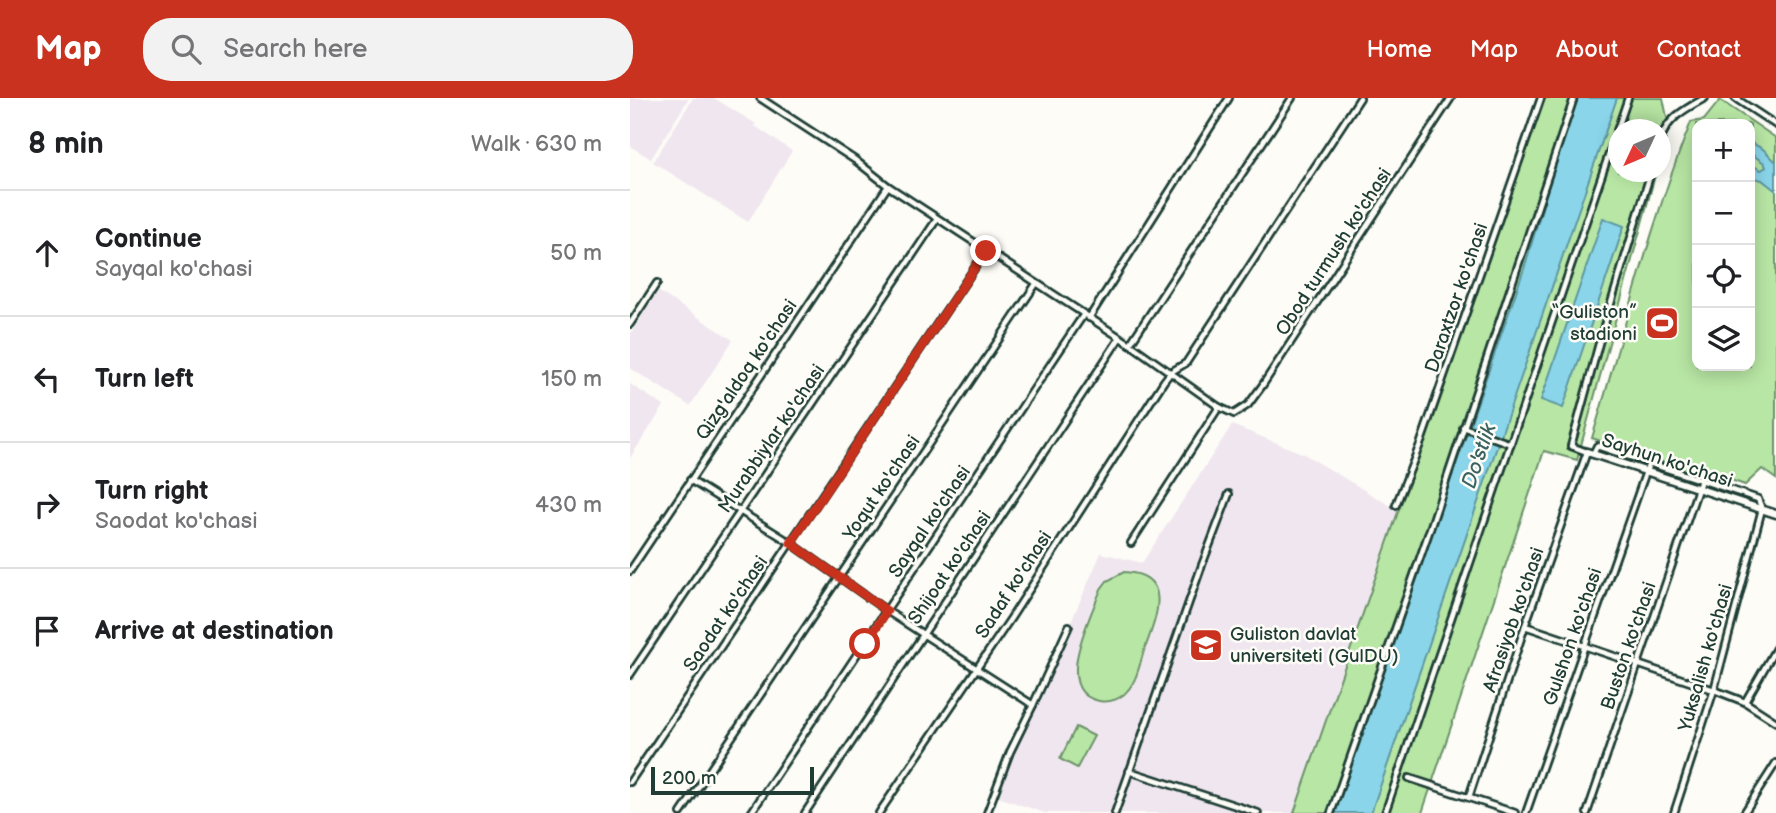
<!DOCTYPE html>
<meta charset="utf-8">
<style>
body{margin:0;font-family:"Balsamiq Sans",sans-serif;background:#f2f2f2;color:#202124}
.controls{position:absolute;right:21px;top:21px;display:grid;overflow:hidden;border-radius:14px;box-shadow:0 4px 18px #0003}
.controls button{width:63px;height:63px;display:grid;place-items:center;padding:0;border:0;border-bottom:2px solid #e0e0e0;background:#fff;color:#202124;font:35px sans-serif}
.compass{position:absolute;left:978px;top:21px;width:63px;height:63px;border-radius:50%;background:#fff;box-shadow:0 4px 18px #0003;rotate:226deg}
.scale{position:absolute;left:21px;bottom:18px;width:163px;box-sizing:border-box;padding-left:7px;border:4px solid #1f3d34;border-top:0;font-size:19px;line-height:24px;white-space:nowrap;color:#1f3d34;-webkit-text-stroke:5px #fdfcf7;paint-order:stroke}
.stop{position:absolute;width:21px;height:21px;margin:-16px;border:5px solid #c8321e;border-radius:50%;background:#fff}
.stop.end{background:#c8321e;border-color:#fff;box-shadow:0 2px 7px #0008}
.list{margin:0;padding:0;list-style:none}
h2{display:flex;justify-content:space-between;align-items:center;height:91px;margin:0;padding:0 28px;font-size:30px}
h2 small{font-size:23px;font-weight:400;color:#757577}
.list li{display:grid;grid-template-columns:46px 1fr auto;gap:21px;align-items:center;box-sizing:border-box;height:126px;padding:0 28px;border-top:2px solid #e0e0e0}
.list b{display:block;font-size:26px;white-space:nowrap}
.list p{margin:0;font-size:23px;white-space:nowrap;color:#757577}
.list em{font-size:23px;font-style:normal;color:#757577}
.icon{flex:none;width:38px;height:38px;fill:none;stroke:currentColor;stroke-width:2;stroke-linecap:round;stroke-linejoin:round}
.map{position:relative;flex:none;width:1146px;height:715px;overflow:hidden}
header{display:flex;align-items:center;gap:42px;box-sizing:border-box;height:98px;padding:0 35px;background:#c8321e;color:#fff}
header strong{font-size:33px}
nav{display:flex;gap:38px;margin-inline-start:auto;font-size:24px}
.search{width:490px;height:63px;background:#f2f2f2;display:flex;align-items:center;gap:18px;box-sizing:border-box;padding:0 24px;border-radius:28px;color:#757577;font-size:26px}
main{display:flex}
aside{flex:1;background:#fff}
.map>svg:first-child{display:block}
.built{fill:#f0e6ef}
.green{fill:#b8e6a4;stroke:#6c926c;stroke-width:2;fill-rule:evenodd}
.water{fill:#8ad5ea;stroke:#5f98a1;stroke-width:2}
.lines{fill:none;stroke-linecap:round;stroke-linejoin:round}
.street-casing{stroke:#1f3d34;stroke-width:10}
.secondary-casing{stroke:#1f3d34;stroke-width:11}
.street{stroke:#fdfcf7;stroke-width:4.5}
.secondary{stroke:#fdfcf7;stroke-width:6}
.route{stroke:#c8321e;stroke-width:9}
.labels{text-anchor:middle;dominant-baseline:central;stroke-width:5;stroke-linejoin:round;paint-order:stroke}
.street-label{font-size:19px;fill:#1f3d34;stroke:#fdfcf7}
.poi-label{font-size:19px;fill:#1f3d34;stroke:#fdfcf7;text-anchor:end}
.water-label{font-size:21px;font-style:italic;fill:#3a6362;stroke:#fdfcf7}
</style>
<header>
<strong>Map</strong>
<div class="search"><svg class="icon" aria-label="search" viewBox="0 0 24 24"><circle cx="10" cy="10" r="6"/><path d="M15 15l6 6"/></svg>Search here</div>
<nav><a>Home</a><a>Map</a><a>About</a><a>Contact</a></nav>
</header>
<main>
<aside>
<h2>8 min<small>Walk · 630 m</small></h2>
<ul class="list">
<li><svg class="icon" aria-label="ahead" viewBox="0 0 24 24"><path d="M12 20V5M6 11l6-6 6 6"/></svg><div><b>Continue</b><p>Sayqal ko'chasi</p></div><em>50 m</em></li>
<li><svg class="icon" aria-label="left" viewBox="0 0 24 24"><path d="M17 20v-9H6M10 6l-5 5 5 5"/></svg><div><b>Turn left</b></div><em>150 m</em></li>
<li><svg class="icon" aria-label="right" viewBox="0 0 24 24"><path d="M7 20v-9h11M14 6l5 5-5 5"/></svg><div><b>Turn right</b><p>Saodat ko'chasi</p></div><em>430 m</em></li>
<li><svg class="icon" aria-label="arrive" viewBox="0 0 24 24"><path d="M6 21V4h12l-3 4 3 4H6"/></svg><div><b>Arrive at destination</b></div></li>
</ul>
</aside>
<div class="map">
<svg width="1146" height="715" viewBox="0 0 1146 715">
<rect width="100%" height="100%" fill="#fdfcf7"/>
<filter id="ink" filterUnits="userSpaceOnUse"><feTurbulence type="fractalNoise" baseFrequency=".0143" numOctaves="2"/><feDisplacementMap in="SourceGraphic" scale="14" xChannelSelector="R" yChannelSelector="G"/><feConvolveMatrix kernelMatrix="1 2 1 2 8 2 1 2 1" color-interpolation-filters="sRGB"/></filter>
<g filter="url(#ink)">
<g class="built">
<path d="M 0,0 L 59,0 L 21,61 L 0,48 Z"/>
<path d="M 63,0 L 84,0 L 126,26 L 125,28 L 162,53 L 118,124 L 23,64 Z"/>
<path d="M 28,193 L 103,242 L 60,308 L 0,270 L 0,237 Z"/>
<path d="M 0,286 L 34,308 L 0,360 Z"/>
<path d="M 602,327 L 674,356 L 769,413 L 664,715 L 415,715 L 365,698 L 471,455 L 512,465 Z"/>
</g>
<g class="green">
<path d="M 911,0 L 1033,0 L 1039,29 L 1031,58 L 1030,32 L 988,32 L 988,74 L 1026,74 L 947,362 L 914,353 L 792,715 L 664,715 Z"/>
<path d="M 1090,2 L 1146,40 L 1146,381 L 1132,371 L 1115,387 L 1070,371 L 1058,373 L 962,340 C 994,235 1020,126 1061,24 L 1074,22 ZM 1067,26 L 1120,26 L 1120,268 L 1067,268 Z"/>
<path d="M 494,474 C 546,476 525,523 514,553 C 510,565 507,582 498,592 C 491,601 480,605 469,603 C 421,594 461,518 471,491 L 477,483 Z"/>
<path d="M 446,629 L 464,638 L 447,670 L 430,661 Z"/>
</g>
<g class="water">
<path d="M 945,0 L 987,0 L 741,715 L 705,715 L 894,171 Z"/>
<path d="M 1120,44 L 1133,51 L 1146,64 L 1146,93 L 1132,82 L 1120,79 L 1120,66 L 1131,72 L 1136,69 L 1134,65 L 1120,55 Z"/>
<path d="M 973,120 L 994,128 L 933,310 L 911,302 Z"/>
</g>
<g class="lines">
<g class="street-casing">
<g id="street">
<path d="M 130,0 L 225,62 L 258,88 L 500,246 L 589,309 L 604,316 L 618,307 L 632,288 L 821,0"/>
<path d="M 1105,0 L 1146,27"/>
<path d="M 1030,43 C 1037,20 1055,11 1075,0"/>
<path d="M 459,220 L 599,0"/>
<path d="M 0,226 L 27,185"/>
<path d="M 500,246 L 662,0"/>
<path d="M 833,329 L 881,346"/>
<path d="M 963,356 L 967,348 L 1071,382"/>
<path d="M 60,382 L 161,445 L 257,513 L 403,607 L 439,528"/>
<path d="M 766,407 L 791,344 L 911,0"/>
<path d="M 501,445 L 589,309"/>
<path d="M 0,473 L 258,88"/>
<path d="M 895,528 L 1084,592 L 1115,604 L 1146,624"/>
<path d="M 0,577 L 307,121"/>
<path d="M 1115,604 L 1146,550"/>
<path d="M 499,673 L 628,715"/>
<path d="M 779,680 L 885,715"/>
<path d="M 0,684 L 356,153"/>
<path d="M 839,699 L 895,528 L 957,354 L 941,348 L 971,238 L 1021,74"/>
<path d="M 51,715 L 406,186"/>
<path d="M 121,715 L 454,216"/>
<path d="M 175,715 L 489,241"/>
<path d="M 249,715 L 381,520 L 534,283 L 541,274 L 556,265 L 730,0"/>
<path d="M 357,715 L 380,654 L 403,607"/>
<path d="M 485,715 L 572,467 L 599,396"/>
<path d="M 701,715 L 799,434 L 944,0"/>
<path d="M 755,715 L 998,0"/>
<path d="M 896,715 L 1019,365"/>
<path d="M 957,715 L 1071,382 L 1128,401 L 1132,411 L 1084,592 L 1044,715"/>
<path d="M 1114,715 L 1146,665"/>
</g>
</g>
<g class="secondary-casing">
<path id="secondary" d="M 957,354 L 1146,416"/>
</g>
<use href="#street" class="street"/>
<use href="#secondary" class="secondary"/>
</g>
</g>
<g class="lines" filter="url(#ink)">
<path class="route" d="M 235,546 L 257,513 L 161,445 L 356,153"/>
</g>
<defs>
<g id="stadium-square" transform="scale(1.75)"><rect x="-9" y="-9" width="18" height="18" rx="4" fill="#c8321e" stroke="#fdfcf7"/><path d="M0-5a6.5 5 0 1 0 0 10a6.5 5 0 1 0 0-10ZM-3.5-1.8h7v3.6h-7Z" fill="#fff"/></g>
<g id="university-square" transform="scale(1.75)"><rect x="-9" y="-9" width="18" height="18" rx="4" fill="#c8321e" stroke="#fdfcf7"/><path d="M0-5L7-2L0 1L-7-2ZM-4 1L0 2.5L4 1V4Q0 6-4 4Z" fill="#fff"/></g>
</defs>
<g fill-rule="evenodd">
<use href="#stadium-square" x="1032" y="225"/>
<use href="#university-square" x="576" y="547"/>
</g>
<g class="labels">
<g class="street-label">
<text transform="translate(704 154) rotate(-57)">Obod turmush ko'chasi</text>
<text transform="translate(827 200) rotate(-71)">Daraxtzor ko'chasi</text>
<text transform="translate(117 272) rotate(-56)">Qizg'aldoq ko'chasi</text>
<text transform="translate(142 341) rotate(-56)">Murabbiylar ko'chasi</text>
<text transform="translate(1037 363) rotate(18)">Sayhun ko'chasi</text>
<text transform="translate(252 390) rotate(-56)">Yoqut ko'chasi</text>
<text transform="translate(300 424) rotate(-56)">Sayqal ko'chasi</text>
<text transform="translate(320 470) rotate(-56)">Shijoat ko'chasi</text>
<text transform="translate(384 487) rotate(-57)">Sadaf ko'chasi</text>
<text transform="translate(96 516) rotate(-56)">Saodat ko'chasi</text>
<text transform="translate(884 522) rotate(-71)">Afrasiyob ko'chasi</text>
<text transform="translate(943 539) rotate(-71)">Gulshon ko'chasi</text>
<text transform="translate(999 548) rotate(-71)">Buston ko'chasi</text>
<text transform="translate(1076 560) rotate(-74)">Yuksalish ko'chasi</text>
</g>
<g class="poi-label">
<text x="1007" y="214">“Guliston”<tspan x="1007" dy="22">stadioni</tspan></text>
<text x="600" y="536" text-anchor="start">Guliston davlat<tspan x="600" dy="22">universiteti (GulDU)</tspan></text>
</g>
<g class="water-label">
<text transform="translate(849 358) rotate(-71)">Do'stlik</text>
</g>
</g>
</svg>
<div class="controls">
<button>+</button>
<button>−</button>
<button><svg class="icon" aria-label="locate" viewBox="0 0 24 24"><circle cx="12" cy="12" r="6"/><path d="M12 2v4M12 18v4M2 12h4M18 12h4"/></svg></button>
<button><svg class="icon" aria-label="layers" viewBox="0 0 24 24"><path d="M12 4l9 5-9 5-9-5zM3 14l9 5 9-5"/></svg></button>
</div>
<svg class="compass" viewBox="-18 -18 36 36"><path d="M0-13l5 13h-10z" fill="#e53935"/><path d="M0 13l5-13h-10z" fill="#757577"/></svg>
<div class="scale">200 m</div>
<div class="stop" style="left:235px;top:546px"></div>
<div class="stop end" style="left:356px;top:153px"></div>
</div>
</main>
